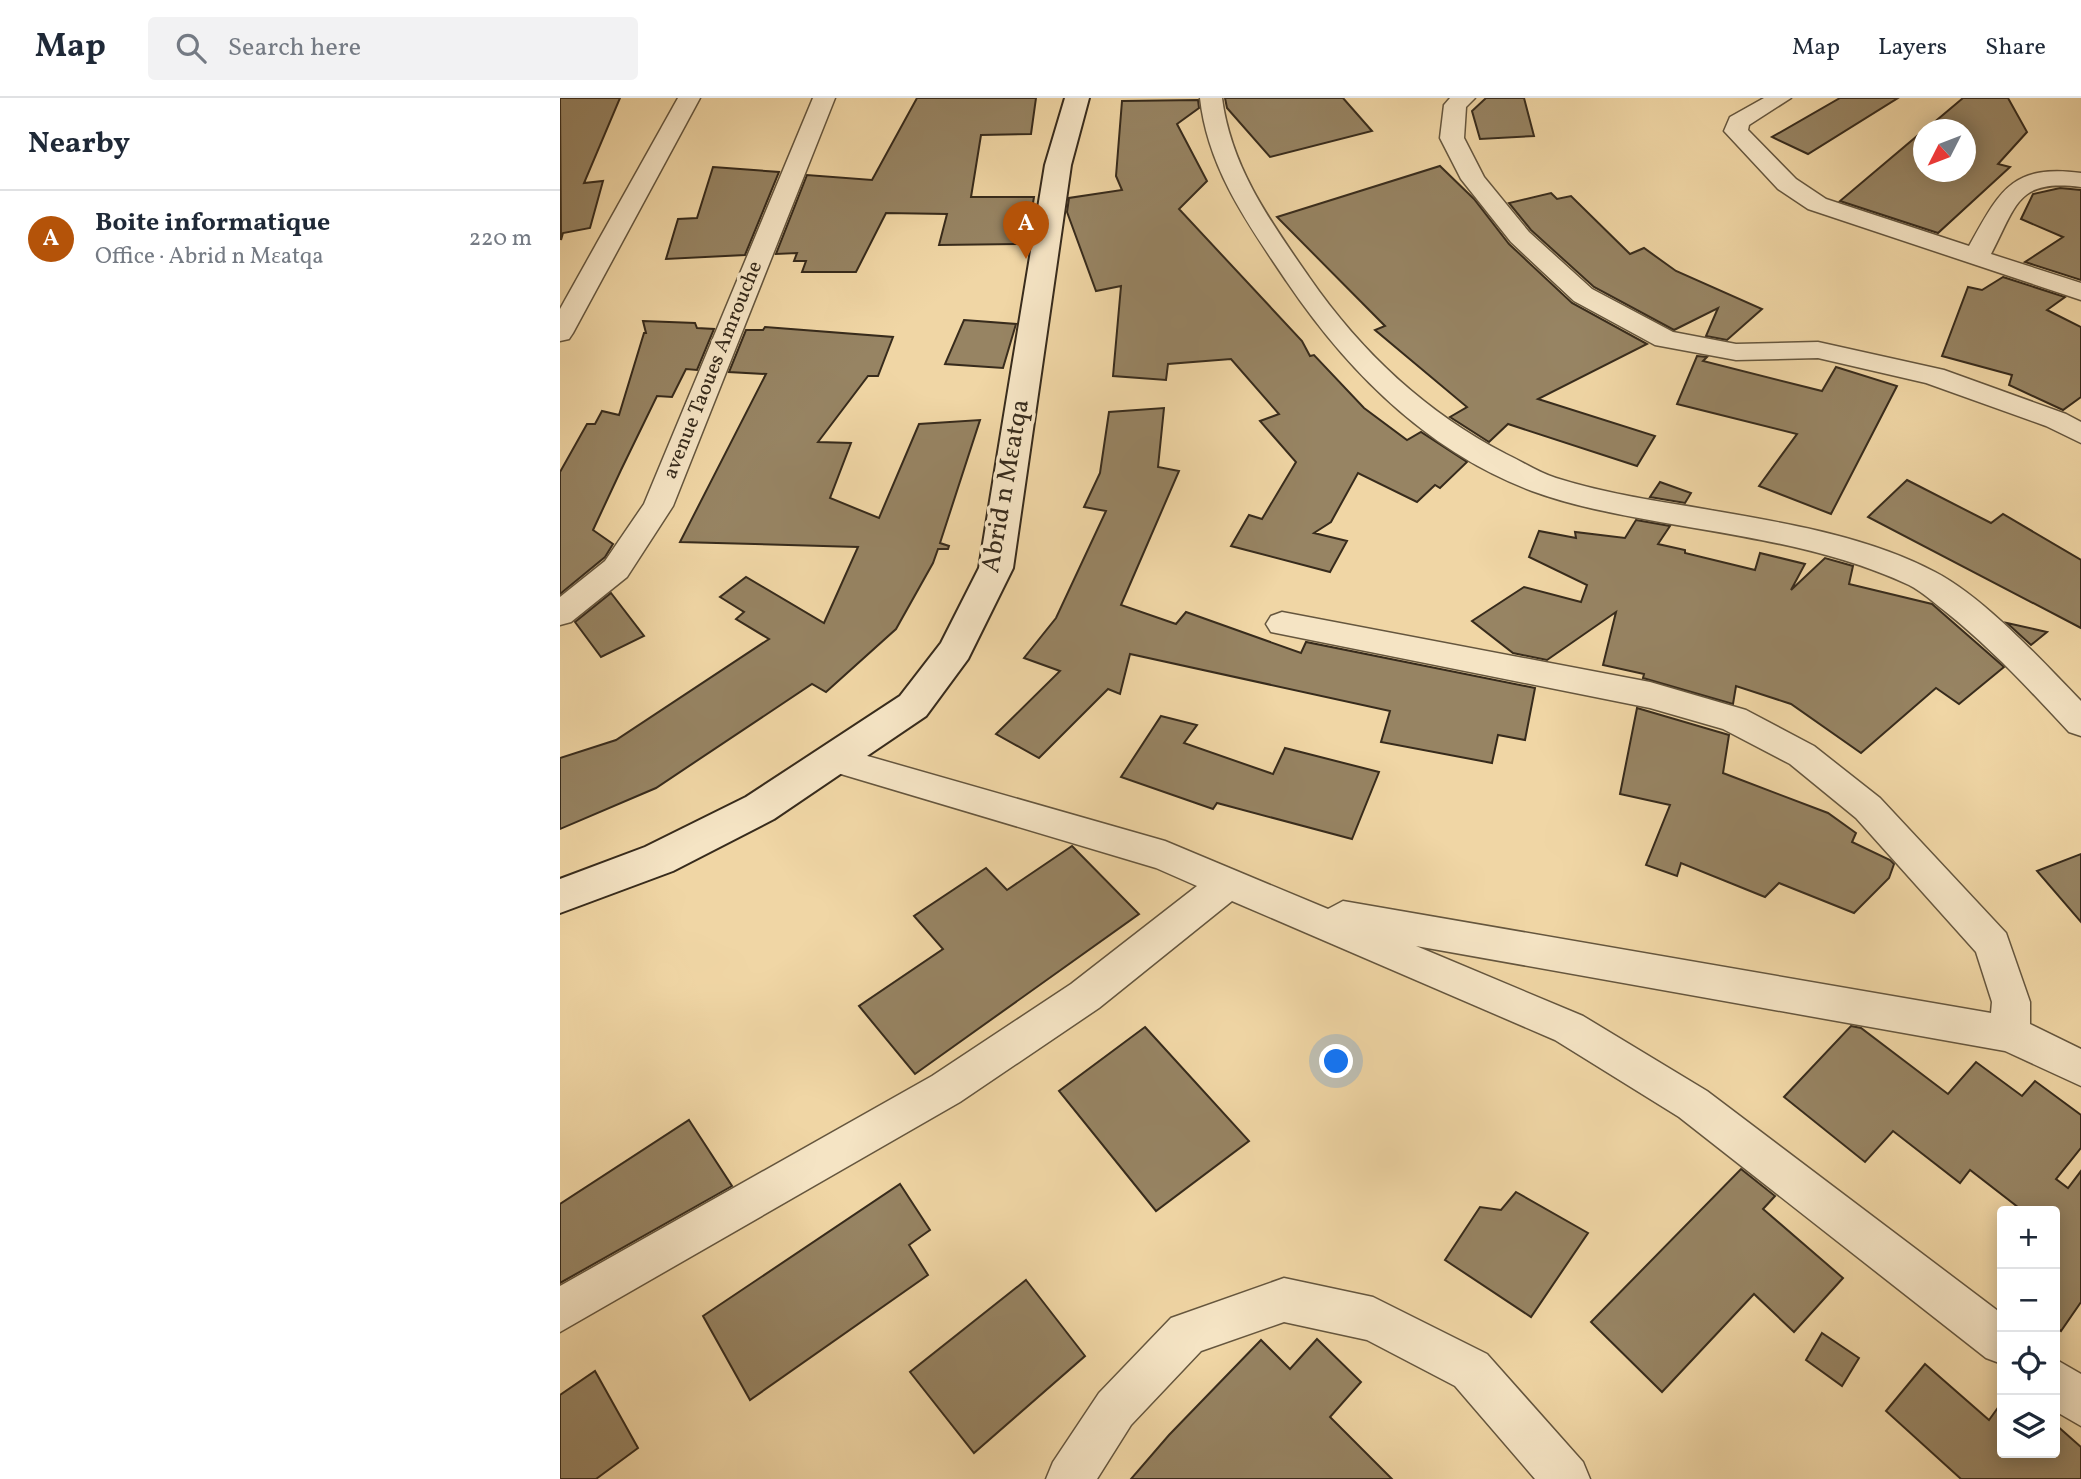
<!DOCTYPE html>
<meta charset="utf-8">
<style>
body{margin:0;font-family:Vollkorn,serif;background:#f2f2f3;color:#1f2937}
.controls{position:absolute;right:21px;bottom:21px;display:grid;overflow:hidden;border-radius:7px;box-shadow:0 4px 18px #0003}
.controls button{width:63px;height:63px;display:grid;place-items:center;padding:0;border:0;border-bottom:2px solid #e0e1e3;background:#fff;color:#1f2937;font:35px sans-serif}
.compass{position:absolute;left:1353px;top:21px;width:63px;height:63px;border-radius:50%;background:#fff;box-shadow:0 4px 18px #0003;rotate:228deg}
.you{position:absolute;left:777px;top:964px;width:24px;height:24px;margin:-18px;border:5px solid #fff;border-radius:50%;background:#1a73e8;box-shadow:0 0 0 10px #1a73e833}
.badge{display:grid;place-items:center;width:46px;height:46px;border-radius:50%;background:#b45309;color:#fff;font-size:23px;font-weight:700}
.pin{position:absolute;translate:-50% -58px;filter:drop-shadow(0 2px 4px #0008)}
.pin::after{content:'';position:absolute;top:37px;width:24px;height:21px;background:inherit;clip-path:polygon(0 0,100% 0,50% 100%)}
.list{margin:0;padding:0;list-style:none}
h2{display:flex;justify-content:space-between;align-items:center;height:91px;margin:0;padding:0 28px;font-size:30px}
h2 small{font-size:23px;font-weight:400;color:#747a83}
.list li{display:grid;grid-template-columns:46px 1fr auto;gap:21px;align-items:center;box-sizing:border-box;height:98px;padding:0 28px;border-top:2px solid #e0e1e3}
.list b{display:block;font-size:26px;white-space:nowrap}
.list p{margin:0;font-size:23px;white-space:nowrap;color:#747a83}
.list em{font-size:23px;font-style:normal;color:#747a83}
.icon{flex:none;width:38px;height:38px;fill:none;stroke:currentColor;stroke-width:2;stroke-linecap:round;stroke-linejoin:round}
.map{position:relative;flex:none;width:1521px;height:1381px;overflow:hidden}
header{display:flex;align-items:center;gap:42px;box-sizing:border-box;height:98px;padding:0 35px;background:#fff;border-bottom:2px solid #e0e1e3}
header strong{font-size:33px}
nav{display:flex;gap:38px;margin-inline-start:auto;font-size:24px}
.search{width:490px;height:63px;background:#f2f2f3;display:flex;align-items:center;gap:18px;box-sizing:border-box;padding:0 24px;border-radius:7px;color:#747a83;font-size:26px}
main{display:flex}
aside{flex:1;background:#fff}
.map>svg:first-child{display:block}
.building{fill:#978463;stroke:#372b1c;stroke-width:2}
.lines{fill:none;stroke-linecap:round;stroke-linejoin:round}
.street-casing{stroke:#65563e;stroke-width:3}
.secondary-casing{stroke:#372b1c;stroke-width:4}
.street{fill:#f5e4c4;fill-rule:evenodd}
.secondary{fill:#f5e4c4;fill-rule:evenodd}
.labels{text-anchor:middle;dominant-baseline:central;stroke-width:7;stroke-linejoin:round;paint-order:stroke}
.far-street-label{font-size:21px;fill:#372b1c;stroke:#f5e4c4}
.street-label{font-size:26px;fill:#372b1c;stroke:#f5e4c4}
</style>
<header>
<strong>Map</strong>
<div class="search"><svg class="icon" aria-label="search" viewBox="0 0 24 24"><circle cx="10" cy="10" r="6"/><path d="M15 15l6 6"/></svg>Search here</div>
<nav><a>Map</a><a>Layers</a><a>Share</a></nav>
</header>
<main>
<aside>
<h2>Nearby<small></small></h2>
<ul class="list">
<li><span class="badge">A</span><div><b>Boite informatique</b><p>Office · Abrid n Mɛatqa</p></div><em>220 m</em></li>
</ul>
</aside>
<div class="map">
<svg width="1521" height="1381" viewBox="0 0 1521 1381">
<rect width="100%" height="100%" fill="#f0d6a5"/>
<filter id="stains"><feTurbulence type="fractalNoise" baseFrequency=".00286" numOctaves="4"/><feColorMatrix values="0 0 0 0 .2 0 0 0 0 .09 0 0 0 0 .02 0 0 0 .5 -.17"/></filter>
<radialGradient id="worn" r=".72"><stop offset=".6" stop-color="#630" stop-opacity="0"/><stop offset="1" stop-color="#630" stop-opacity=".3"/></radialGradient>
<g class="building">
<path d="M 0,0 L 60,0 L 24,85 L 43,83 L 30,130 L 3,135 L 1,142 Z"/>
<path d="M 357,0 L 476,0 L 471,36 L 421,37 L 411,99 L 474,99 L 466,146 L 379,147 L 387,116 L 326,115 L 296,174 L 242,174 L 246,163 L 234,163 L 237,155 L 216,156 L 247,77 L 312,82 Z"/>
<path d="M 665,0 L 783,0 L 812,33 L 710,59 L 667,10 Z"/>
<path d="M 926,0 L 964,0 L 974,38 L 920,41 L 912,13 Z"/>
<path d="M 1280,0 L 1338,0 L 1248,56 L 1212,39 Z"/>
<path d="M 1403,0 L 1448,0 L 1467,34 L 1438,66 L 1450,69 L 1378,135 L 1280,103 L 1363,33 L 1363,74 L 1405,74 L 1405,32 L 1365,32 Z"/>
<path d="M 638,2 L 639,10 L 617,26 L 647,83 L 619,111 L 742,243 L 750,258 L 754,257 L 804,310 L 847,342 L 861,334 L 907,364 L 880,390 L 875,387 L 857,404 L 798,375 L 771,424 L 754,435 L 787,443 L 770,474 L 671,448 L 689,417 L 702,421 L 736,364 L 700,323 L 719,316 L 671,261 L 608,266 L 606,282 L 553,278 L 561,188 L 536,193 L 507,114 L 509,100 L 562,92 L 556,78 L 562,3 Z"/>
<path d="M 880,68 L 914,101 L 949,146 L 1012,205 L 1087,246 L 978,301 L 1095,338 L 1077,368 L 948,326 L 929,344 L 890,319 L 907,309 L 815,232 L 825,228 L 717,119 Z"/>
<path d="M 153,69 L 219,74 L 185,157 L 106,161 L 118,121 L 137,120 Z"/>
<path d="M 1500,90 L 1521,92 L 1521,182 L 1465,164 L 1503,139 L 1461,121 L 1473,96 Z"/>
<path d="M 991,95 L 997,101 L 1011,98 L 1070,156 L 1084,150 L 1116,173 L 1202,211 L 1167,242 L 1146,238 L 1158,210 L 1114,232 L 1034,189 L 971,132 L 949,105 Z"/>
<path d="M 1443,179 L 1505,199 L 1487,212 L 1521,229 L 1521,299 L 1503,312 L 1449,287 L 1452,277 L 1382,258 L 1408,189 L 1422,192 Z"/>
<path d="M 404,222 L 456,226 L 443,270 L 385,266 Z"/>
<path d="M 83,223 L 135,225 L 137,230 L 154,231 L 137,272 L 126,271 L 112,299 L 97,298 L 61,372 L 33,432 L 53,446 L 45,459 L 0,496 L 0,374 L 27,326 L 35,326 L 42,313 L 59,317 L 84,235 L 86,235 Z"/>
<path d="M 205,229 L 333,239 L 318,278 L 308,278 L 258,344 L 291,345 L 270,400 L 319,420 L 359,326 L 420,322 L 380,445 L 389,448 L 388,451 L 378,451 L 373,465 L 336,531 L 266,594 L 252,586 L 96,690 L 0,731 L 0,660 L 56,642 L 209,541 L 176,521 L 184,514 L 160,499 L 186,479 L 264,525 L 298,449 L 120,444 L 206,276 L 169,274 L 186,232 L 203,232 Z"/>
<path d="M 1137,258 L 1147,259 L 1143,263 L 1262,293 L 1276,269 L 1337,288 L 1271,416 L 1199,388 L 1237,336 L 1117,306 Z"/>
<path d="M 604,310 L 598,369 L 619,373 L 561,507 L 616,526 L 626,514 L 741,555 L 746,544 L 975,590 L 965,642 L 938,637 L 932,665 L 821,644 L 830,613 L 570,556 L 560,596 L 548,591 L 479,660 L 436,636 L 500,573 L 464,560 L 496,520 L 546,413 L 524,409 L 540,375 L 549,314 Z"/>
<path d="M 1347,382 L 1431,425 L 1443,416 L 1521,462 L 1521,530 L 1308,419 Z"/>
<path d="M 1100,384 L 1131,395 L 1125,405 L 1090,399 Z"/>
<path d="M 1076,422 L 1110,428 L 1098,446 L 1125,452 L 1125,455 L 1195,472 L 1200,455 L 1245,466 L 1231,492 L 1265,460 L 1293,468 L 1289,486 L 1372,506 L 1444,569 L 1399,606 L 1376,590 L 1301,655 L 1231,606 L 1176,588 L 1173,606 L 1083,580 L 1084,576 L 1043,567 L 1056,514 L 987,562 L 953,555 L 912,523 L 964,489 L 1021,504 L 1027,487 L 969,459 L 979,433 L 1016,440 L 1015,434 L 1065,440 Z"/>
<path d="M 51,495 L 84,538 L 41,559 L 15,524 Z"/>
<path d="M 1447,525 L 1487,534 L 1471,547 Z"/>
<path d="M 1077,610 L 1169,637 L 1163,675 L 1268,715 L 1296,735 L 1292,744 L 1330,762 L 1334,766 L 1329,780 L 1294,815 L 1219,785 L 1205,799 L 1121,765 L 1117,778 L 1086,767 L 1110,707 L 1060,696 Z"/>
<path d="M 601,618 L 637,627 L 624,645 L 713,676 L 725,650 L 819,674 L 792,741 L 657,705 L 653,711 L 561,679 Z"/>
<path d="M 512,748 L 579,816 L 355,976 L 299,908 L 383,851 L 354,818 L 426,770 L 447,792 Z"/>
<path d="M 1521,756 L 1521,824 L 1477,773 Z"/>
<path d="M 1291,928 L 1301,930 L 1388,996 L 1416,964 L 1462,998 L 1475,983 L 1521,1017 L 1521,1050 L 1496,1081 L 1508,1090 L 1521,1073 L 1521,1204 L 1501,1233 L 1495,1228 L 1495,1113 L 1463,1113 L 1410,1072 L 1400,1085 L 1333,1033 L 1305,1064 L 1224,999 Z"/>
<path d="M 585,929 L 689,1043 L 596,1113 L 499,993 Z"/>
<path d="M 129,1022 L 172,1088 L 0,1185 L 0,1106 Z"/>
<path d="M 1181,1071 L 1215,1098 L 1203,1111 L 1283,1180 L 1234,1234 L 1194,1196 L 1102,1294 L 1031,1224 Z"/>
<path d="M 340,1086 L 370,1132 L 349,1147 L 368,1177 L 190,1302 L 143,1218 Z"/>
<path d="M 956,1094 L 1028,1135 L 971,1219 L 885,1162 L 920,1109 L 941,1112 Z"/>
<path d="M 466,1182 L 525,1258 L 414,1355 L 350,1274 Z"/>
<path d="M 1262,1235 L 1299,1260 L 1282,1288 L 1246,1262 Z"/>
<path d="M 757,1241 L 801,1284 L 770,1319 L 832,1381 L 571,1381 L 609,1337 L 701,1242 L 730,1271 Z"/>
<path d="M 1365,1266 L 1429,1322 L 1442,1304 L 1442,1355 L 1495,1355 L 1495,1326 L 1521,1349 L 1521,1381 L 1401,1381 L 1326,1313 Z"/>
<path d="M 35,1273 L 78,1350 L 36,1381 L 0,1381 L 0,1297 Z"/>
</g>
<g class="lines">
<g class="street-casing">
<g id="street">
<path d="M 118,0 L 140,0 L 13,235 L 9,241 L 0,243 L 0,211 Z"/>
<path d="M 253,0 L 275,0 L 113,408 L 67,479 L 11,524 L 0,527 L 0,499 L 45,463 L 84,406 Z"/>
<path d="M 640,0 L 662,0 C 671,69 710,123 749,179 C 801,254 865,314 946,356 C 963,364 979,375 996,380 C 1046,396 1099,403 1150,412 C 1225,425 1307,438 1375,474 C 1425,500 1482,563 1521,603 L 1521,638 L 1509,634 C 1470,592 1431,550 1386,514 C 1374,505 1363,494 1349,487 C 1270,450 1185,439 1100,424 C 1057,416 1012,408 972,393 C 868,354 788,274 727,184 C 688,126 648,71 640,0 Z"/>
<path d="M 890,0 L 915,0 L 906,9 L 904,40 L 924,79 L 969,134 L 1032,191 L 1113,234 L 1176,246 L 1258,244 L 1384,272 L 1506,316 L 1521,324 L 1521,345 L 1486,328 L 1366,285 L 1258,260 L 1176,262 L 1095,247 L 1014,203 L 951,144 L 901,81 L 880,40 L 884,7 Z"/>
<path d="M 1204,0 L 1231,0 L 1189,27 L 1188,32 L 1236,81 L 1266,101 L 1409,148 C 1440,93 1451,66 1521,75 L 1521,89 C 1457,81 1457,106 1431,156 L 1521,185 L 1521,202 L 1248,111 L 1218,91 L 1164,33 L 1170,19 Z"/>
<path d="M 722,514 L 1090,584 L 1186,612 L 1254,648 L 1320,700 L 1446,835 L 1470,904 L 1470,926 L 1521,951 L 1521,988 L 1445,953 L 856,848 L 1023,918 L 1147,993 L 1442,1216 L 1442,1266 L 1426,1260 L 1119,1019 L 995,942 L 672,803 L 539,910 L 400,1004 L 0,1234 L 0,1188 L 372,978 L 511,886 L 637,788 L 596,770 L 264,671 L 259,662 L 264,653 L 276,649 L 605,743 L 768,811 L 783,803 L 1431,915 L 1432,904 L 1416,854 L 1296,720 L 1230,666 L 1163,631 L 1090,610 L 711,534 L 706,526 L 711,518 Z"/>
<path d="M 724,1180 L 813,1199 L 927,1256 L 1023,1364 L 1030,1381 L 975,1381 L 895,1288 L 807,1242 L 724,1224 L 641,1253 L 571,1327 L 537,1381 L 486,1381 L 493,1364 L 539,1295 L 611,1220 Z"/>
<path d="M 1495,1261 L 1521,1276 L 1521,1328 L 1495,1313 Z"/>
</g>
</g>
<g class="secondary-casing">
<path id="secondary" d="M 505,0 L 529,0 L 511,67 L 453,470 L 408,561 L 366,618 L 214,721 L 113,773 L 0,815 L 0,781 L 85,749 L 186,699 L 340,598 L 381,545 L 419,470 L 485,67 Z"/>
</g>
<use href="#street" class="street"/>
<use href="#secondary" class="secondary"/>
</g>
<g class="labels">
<g class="far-street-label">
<text transform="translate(153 272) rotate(-68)">avenue Taoues Amrouche</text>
</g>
<g class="street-label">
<text transform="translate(446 388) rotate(-80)">Abrid n Mɛatqa</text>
</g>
</g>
<rect width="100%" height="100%" filter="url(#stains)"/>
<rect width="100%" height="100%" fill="url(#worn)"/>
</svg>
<div class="controls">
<button>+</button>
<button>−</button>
<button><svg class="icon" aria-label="locate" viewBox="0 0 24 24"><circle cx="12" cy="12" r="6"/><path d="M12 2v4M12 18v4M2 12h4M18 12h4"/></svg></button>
<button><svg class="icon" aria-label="layers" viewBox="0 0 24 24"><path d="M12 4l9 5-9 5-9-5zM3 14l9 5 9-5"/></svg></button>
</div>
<svg class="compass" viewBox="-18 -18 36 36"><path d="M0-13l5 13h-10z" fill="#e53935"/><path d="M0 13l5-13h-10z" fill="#747a83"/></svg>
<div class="you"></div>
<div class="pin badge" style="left:466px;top:161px">A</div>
</div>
</main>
